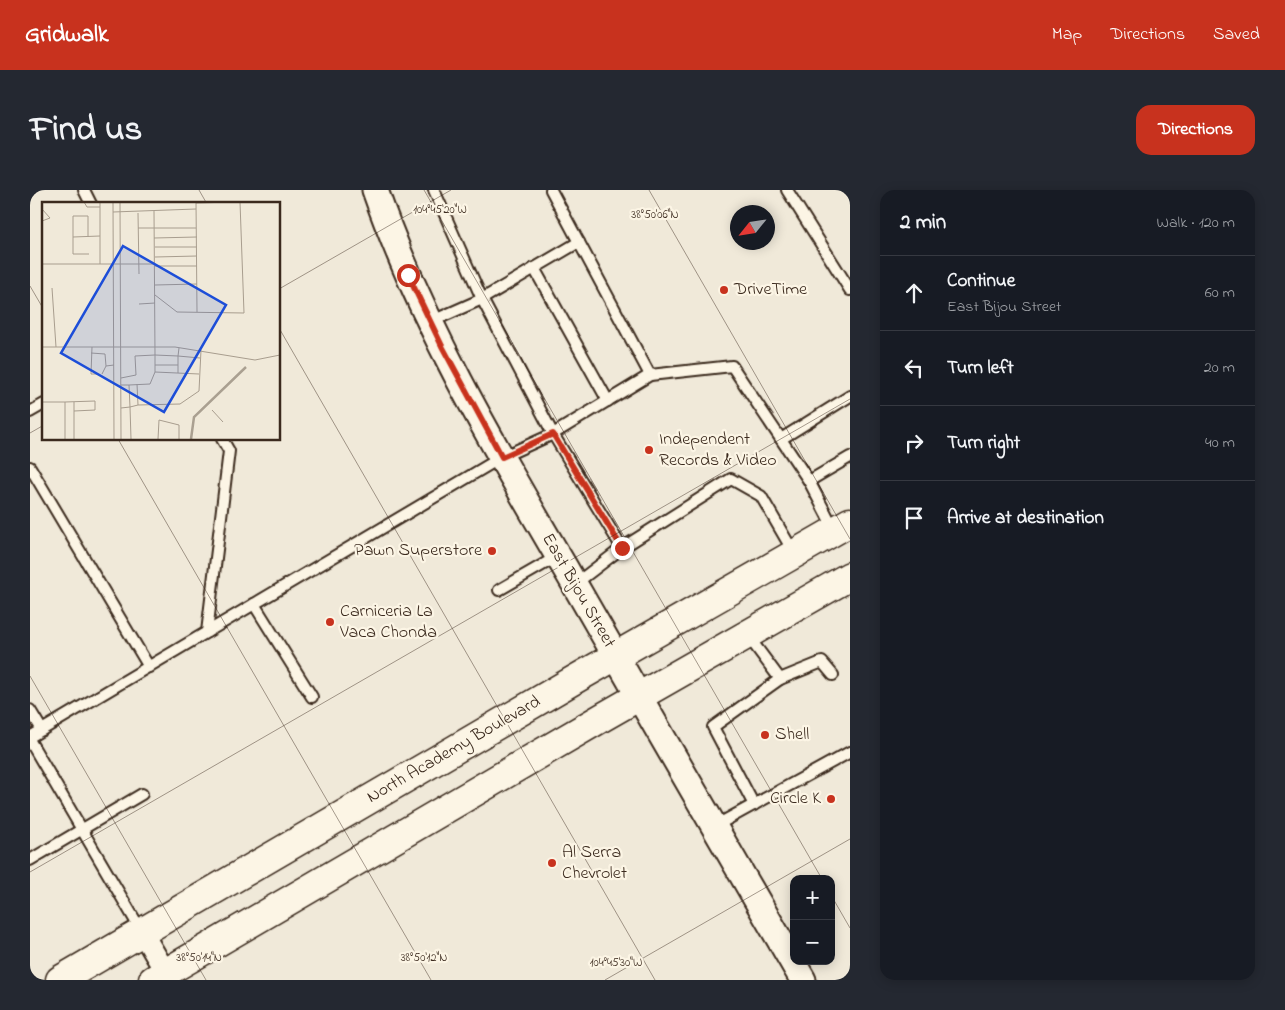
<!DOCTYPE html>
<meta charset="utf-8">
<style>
body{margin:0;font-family:"Indie Flower",sans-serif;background:#242831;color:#f1f3f6}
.controls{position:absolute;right:15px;bottom:15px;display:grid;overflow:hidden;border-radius:10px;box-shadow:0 2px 12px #0003}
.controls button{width:45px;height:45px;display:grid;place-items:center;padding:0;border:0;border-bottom:1px solid #363941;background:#171b24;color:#f1f3f6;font:25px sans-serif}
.compass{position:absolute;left:700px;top:15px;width:45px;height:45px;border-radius:50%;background:#171b24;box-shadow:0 2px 12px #0003;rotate:240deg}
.stop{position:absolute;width:15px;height:15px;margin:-11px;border:4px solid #c8321e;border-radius:50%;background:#fff}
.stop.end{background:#c8321e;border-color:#fff;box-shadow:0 1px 5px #0008}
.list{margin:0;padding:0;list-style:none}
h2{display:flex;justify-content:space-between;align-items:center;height:65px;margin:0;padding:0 20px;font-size:21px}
h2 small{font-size:16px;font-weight:400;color:#9ea1a6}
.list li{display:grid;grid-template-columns:32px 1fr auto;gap:15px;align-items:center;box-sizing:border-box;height:75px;padding:0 20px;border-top:1px solid #363941}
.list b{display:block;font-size:19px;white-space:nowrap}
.list p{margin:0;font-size:16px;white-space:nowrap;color:#9ea1a6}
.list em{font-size:16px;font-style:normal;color:#9ea1a6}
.icon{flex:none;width:28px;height:28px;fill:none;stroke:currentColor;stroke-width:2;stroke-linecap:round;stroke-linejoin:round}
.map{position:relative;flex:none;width:820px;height:790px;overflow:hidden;border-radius:15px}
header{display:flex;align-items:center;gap:30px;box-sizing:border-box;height:70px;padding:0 25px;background:#c8321e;color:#fff}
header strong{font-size:24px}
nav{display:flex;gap:28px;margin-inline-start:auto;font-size:18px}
.intro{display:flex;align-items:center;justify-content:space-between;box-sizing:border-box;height:120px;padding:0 30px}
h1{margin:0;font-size:35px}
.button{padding:12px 22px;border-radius:15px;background:#c8321e;color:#fff;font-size:18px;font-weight:700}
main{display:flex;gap:30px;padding:0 30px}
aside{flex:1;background:#171b24;border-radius:15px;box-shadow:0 2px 12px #0003}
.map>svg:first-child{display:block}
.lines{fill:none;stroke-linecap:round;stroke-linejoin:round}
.service-casing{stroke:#3b2a1e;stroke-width:14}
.minor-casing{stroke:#3b2a1e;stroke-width:24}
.tertiary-casing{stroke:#3b2a1e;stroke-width:29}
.trunk-casing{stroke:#3b2a1e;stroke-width:31}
.service{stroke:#fcf5e5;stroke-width:10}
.minor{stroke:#fcf5e5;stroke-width:20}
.tertiary{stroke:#fcf5e5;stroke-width:25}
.trunk{stroke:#fcf5e5;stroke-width:28}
.route{stroke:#c8321e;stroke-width:6}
.ticks{fill:none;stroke:#3b2a1e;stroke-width:1;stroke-opacity:0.45}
.poi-dot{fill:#c8321e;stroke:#fcf5e5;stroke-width:2}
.labels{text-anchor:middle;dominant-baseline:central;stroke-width:4.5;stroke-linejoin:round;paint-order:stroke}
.poi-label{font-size:18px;fill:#3b2a1e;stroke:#fcf5e5;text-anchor:start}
.street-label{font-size:18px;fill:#3b2a1e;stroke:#fcf5e5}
.inset-river{fill:none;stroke:#aaa091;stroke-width:2.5}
.inset-road{fill:none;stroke:#a89d8e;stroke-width:1}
.view{fill:#1d4ed8;fill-opacity:0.15;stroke:#1d4ed8;stroke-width:2.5}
.inset-edge{fill:none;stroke:#3b2a1e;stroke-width:2.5}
.ticks-label{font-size:12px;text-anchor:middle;fill:#3b2a1e;stroke:#fcf5e5;stroke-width:4.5;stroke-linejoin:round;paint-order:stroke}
</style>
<header>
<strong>Gridwalk</strong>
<nav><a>Map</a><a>Directions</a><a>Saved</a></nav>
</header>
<div class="intro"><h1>Find us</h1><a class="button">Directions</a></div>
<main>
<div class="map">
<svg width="820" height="790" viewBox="0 0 820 790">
<rect width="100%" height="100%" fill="#f0e9d9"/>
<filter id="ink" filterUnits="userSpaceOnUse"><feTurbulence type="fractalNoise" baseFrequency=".02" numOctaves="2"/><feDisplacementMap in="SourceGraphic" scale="10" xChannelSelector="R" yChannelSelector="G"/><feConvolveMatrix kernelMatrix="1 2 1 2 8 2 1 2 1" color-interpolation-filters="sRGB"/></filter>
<g filter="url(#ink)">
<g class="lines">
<g class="service-casing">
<g id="service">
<path d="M 54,0 L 61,14"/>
<path d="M 404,0 L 452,109 L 549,52"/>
<path d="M 521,0 L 620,185"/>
<path d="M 757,0 L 820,100"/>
<path d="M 504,78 L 578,211"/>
<path d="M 0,222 L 14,214"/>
<path d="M 751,249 L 820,206"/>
<path d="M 0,277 L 119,477"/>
<path d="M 804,339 L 779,291 L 820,267"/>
<path d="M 764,363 L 731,306 L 701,289 L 592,358 L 523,244 L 620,185 L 702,176 L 779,291"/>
<path d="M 545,394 L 592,358"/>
<path d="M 469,400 L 528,366"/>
<path d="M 224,414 L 282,507"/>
<path d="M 177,442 L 199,261 L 192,249"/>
<path d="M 718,446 L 750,489 L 792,472 L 803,485"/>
<path d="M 0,520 L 12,540"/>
<path d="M 0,547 L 472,267 L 523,244 L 452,109 L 400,132"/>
<path d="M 0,551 L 112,742"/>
<path d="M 724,615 L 683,537 L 750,489"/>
<path d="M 685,636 L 820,562"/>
<path d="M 0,670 L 112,604"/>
</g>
</g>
<g class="minor-casing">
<path id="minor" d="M 112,742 L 140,790"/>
</g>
<g class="tertiary-casing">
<path id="tertiary" d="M 345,0 C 392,135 466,260 538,383 C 616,519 694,654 773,790"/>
</g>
<g class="trunk-casing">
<g id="trunk">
<path d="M 30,790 L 549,487 L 820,332"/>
<path d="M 123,790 L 573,527 L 820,386"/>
</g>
</g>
<use href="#service" class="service"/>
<use href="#minor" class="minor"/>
<use href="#tertiary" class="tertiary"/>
<use href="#trunk" class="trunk"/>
</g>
</g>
<g class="lines" filter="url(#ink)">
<path class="route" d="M 378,85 L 412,156 L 472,267 L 523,244 L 592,358"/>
</g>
<path class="ticks" d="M 169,0 L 177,14M 394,0 L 792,689M 619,0 L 820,349M 0,96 L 14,120M 249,99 L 421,0M 249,138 L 625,790M 0,243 L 14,235M 88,249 L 401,790M 0,486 L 176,790M 0,682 L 820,209M 801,705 L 820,738M 575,790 L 820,649"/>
<g class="poi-dot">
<circle cx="694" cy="100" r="5"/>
<circle cx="619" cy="260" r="5"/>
<circle cx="462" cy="361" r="5"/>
<circle cx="300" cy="432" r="5"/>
<circle cx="735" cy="545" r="5"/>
<circle cx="801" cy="609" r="5"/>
<circle cx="522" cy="673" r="5"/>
</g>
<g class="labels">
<g class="poi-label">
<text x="704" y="100">DriveTime</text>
<text x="629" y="250">Independent<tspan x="629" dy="21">Records &amp; Video</tspan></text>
<text x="452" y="361" text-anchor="end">Pawn Superstore</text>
<text x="310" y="422">Carniceria La<tspan x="310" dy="21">Vaca Chonda</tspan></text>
<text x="745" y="545">Shell</text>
<text x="791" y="609" text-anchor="end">Circle K</text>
<text x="532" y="663">Al Serra<tspan x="532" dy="21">Chevrolet</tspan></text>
</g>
<g class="street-label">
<text transform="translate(548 401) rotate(60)">East Bijou Street</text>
<text transform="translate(424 560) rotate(-30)">North Academy Boulevard</text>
</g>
</g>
<g transform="translate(12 12)">
<rect width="238" height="238" fill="#f0e9d9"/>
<path class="inset-river" d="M 149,237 L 152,215 L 204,165"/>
<path class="inset-road" d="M 42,0 L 45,5 L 58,5M 71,0 L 72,237M 78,0 L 79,237M 154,0 L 155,110M 154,1 L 191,0M 0,7 L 8,16 L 0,19M 112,9 L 113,153 L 136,154 L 137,146M 71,10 L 154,7M 96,11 L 97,72M 96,26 L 154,26M 31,35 L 31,14 L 46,14 L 46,35M 112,36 L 155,35M 113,45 L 155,45M 47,52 L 31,52 L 31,35 L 58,34M 113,55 L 155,54M 0,62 L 113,62M 58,62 L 58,0M 113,64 L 155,64M 113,83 L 155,82M 10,86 L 14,145M 113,93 L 135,110 L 202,111 L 198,0M 97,102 L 113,101M 0,145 L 133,145 L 213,158 L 238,153M 50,145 L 49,172 L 56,172M 49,151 L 63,152 L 64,164M 113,163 L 136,163M 113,170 L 157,172M 136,171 L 136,154 L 158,156M 60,172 L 64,164 L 72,163M 79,176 L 94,173 L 93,154 L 113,153 L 113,170 L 108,182 L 87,183M 95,182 L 96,203 L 138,202 L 157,189 L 159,148M 79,183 L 87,183 L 88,205 L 96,203M 0,200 L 23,200 L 23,237M 23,200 L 53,199 L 53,208 L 32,209 L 32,200M 79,206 L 88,205 L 89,237M 170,208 L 181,220M 32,237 L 32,209M 116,237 L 117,218 L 137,223 L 137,237"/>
<path class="view" d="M 81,44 L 184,103 L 122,210 L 19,151 Z"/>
<rect width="238" height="238" class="inset-edge"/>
</g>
<g class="ticks-label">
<text x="410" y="23">104°45'20"W</text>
<text x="625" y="28">38°50'06"N</text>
<text x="169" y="771">38°50'14"N</text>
<text x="394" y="771">38°50'12"N</text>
<text x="586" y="776">104°45'30"W</text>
</g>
</svg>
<div class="controls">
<button>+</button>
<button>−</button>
</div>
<svg class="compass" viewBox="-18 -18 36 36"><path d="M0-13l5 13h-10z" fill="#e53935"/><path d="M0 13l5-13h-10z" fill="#9ea1a6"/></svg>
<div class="stop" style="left:378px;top:85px"></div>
<div class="stop end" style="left:592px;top:358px"></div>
</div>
<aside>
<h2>2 min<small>Walk · 120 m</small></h2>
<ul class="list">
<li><svg class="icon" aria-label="ahead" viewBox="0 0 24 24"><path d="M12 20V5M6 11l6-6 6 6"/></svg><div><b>Continue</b><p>East Bijou Street</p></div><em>60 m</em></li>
<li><svg class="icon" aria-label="left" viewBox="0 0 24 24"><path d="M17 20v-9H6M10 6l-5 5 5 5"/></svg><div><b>Turn left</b></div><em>20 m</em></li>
<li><svg class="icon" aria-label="right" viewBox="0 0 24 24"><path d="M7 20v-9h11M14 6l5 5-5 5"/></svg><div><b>Turn right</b></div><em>40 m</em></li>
<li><svg class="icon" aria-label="arrive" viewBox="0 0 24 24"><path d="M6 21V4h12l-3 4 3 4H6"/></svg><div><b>Arrive at destination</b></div></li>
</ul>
</aside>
</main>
